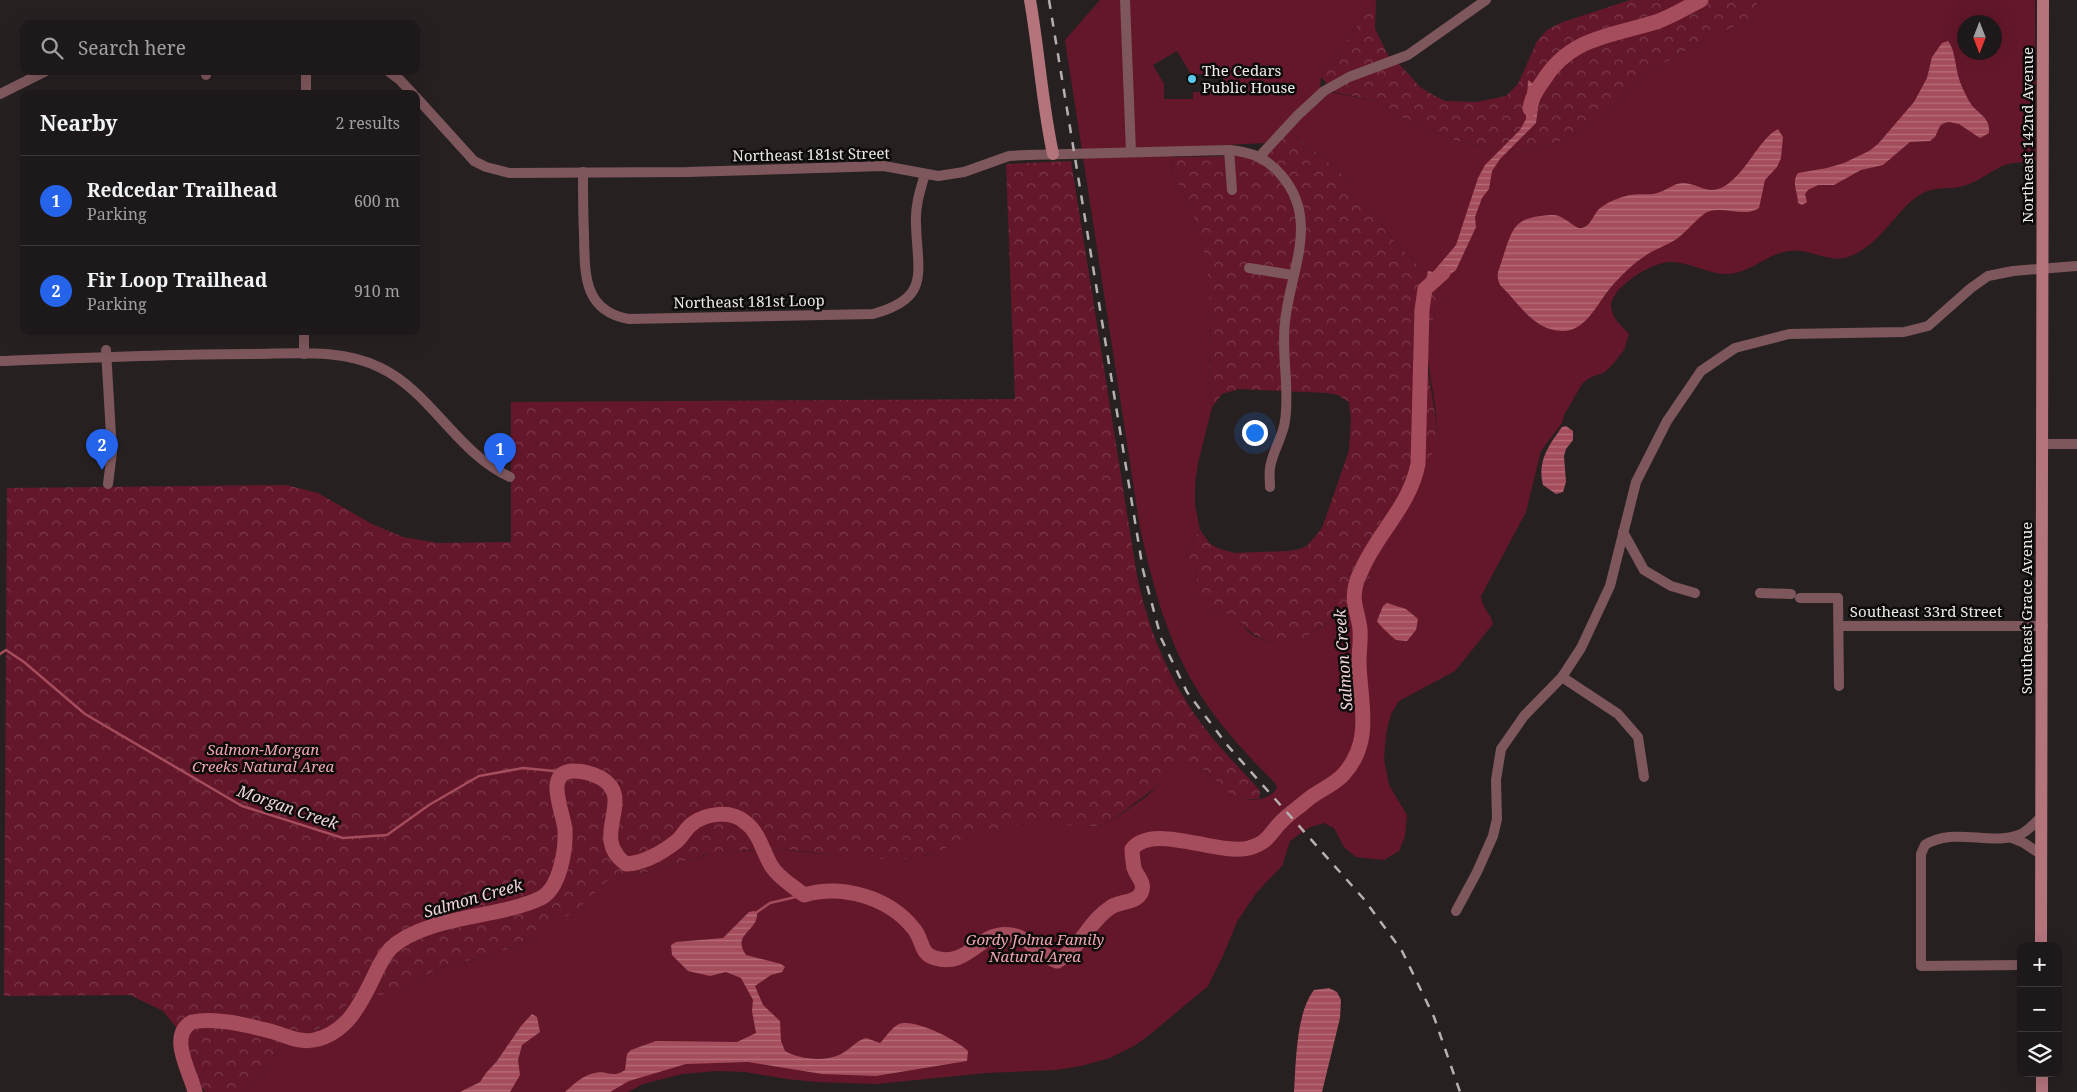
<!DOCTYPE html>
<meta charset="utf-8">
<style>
body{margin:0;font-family:"Noto Serif",serif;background:#252122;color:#f1f3f6}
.controls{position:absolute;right:15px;bottom:15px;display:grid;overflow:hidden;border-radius:10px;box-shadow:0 5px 20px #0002}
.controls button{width:45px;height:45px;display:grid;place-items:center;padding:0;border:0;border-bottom:1px solid #3b3738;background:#1d1819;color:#f1f3f6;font:25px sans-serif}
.compass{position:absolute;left:1957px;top:15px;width:45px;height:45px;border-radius:50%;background:#1d1819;box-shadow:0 5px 20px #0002;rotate:180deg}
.you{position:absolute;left:1254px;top:432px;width:18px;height:18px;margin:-12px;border:4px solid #fff;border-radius:50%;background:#1a73e8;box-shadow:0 0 0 8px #1a73e833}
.badge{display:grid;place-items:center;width:32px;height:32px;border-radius:50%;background:#2563eb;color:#fff;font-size:16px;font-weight:700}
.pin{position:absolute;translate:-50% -41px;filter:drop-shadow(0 1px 2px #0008)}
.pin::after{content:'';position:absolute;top:26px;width:18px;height:15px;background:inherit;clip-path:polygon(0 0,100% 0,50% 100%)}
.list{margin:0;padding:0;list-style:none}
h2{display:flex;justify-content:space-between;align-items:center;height:65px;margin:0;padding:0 20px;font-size:21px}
h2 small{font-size:16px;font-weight:400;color:#a0a0a2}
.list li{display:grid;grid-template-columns:32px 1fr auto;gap:15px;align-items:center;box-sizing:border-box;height:90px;padding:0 20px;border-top:1px solid #3b3738}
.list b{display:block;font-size:19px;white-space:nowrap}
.list p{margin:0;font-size:16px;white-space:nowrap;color:#a0a0a2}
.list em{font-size:16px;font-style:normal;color:#a0a0a2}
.icon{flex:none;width:28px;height:28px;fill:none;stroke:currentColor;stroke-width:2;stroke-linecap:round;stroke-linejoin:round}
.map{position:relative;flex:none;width:2077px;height:1092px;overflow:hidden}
.search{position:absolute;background:#1d1819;box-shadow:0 5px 20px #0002;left:20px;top:20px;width:400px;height:55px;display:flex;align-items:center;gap:12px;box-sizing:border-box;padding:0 18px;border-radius:10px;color:#a0a0a2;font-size:19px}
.panel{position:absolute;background:#1d1819;box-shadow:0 5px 20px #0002;left:20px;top:90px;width:400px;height:245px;border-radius:10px}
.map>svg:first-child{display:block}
.forest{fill:url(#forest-crowns)}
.green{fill:#64172a;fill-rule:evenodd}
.water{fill:url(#water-rules)}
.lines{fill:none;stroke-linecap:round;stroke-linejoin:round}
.stream{stroke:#a54d5c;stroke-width:2.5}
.river{stroke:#a54d5c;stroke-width:15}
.street{stroke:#7e575c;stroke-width:10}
.secondary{stroke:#b3747c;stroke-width:12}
.rail{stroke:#b6b0b1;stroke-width:2.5;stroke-dasharray:9 9;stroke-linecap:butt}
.poi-dot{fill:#5cc7e8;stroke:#0e0b0b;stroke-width:2}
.labels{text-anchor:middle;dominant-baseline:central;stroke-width:5;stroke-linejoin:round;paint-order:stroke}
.poi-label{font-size:15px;fill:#efeaea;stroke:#0e0b0b;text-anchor:start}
.street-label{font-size:15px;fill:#efeaea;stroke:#0e0b0b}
.park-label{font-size:15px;font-style:italic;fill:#f0a6b0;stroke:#0e0b0b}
.water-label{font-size:16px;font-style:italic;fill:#efd5d8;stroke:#0e0b0b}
</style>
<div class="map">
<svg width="2077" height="1092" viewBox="0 0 2077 1092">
<defs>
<pattern id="forest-crowns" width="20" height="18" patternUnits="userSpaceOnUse" patternTransform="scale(1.25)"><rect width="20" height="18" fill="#64172a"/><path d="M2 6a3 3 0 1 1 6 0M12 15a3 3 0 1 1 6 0" fill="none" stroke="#7a3949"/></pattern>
<pattern id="water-rules" width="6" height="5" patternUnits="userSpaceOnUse" patternTransform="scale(1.25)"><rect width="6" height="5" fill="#a54d5c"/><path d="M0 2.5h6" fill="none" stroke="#b66f7b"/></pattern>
</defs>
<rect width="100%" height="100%" fill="#272021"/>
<g class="forest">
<path d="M 1376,0 L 1375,29 L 1388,55 L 1400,65 L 1420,87 L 1433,95 L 1445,101 L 1476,102 L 1506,96 L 1518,84 L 1537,41 L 1547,30 L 1560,23 L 1630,0 L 1761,0 L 1756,5 L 1759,16 L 1701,42 L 1646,74 L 1623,98 L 1586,128 L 1557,143 L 1526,151 L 1480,146 L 1457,141 L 1420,126 L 1390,112 L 1375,101 L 1334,92 L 1321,77 L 1334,57 Z"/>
<path d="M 1288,130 L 1340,171 L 1349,185 L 1370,207 L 1386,232 L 1427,274 L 1444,297 C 1429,320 1425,344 1428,371 C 1432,404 1448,449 1420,475 C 1409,491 1394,508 1387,526 C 1379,545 1377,566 1367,584 C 1356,603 1339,617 1320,627 C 1313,631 1306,639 1298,641 C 1276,649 1254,638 1240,622 C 1232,612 1224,614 1213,611 C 1188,605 1199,587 1196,571 C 1194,563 1187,558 1185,551 L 1200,530 L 1210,544 L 1220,549 L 1235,553 L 1288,551 L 1300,549 L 1308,545 L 1322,528 L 1349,451 L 1351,418 L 1349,402 L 1338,395 L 1327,393 L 1239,389 L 1222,394 L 1212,407 L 1209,380 L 1211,321 L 1206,267 L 1202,242 L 1188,202 L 1173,175 L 1172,157 L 1241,156 L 1252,158 Z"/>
<path d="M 1071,161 L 1137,576 C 1149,633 1171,685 1207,731 C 1223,752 1243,771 1260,791 L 1259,799 C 1250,799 1239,801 1231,795 C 1217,786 1211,768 1192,767 L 1159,785 L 1107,824 C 1079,832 1049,821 1020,825 C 978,829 945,855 904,859 C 866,862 828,853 791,850 C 761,848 733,851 704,855 L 696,859 L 665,866 L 650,872 L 618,876 L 575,912 L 533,938 L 495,954 L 439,968 L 398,993 L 346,1006 L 329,1022 L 316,1030 L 292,1039 L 285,1045 L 275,1054 L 266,1068 L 242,1092 L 205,1092 L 200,1084 L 184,1037 L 163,1011 L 130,995 L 4,996 L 7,488 L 286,485 L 318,493 L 372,524 L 403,537 L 438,543 L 511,542 L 511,402 L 1015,399 L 1006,164 Z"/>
</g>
<path class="green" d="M 1100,0 L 1376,0 L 1334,57 L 1321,77 L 1320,88 L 1324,91 L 1375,101 L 1390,112 L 1420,126 L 1457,141 L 1480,146 L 1526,151 L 1557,143 L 1586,128 L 1623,98 L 1646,74 L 1701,42 L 1758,16 L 1756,5 L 1761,0 L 2035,0 L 2036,161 C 2025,162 2012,162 2002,166 C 1990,172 1979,181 1966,185 C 1947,192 1935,183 1915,198 C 1892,217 1877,247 1848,257 C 1829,264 1809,247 1789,251 C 1767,254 1752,272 1729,274 C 1709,275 1691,262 1671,262 C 1653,261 1611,287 1611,306 C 1612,319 1621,325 1629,334 L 1624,350 L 1613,364 L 1605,372 L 1589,378 L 1582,384 L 1564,415 L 1562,423 L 1541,451 L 1526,512 L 1481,596 C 1482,609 1491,613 1493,624 L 1455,671 L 1399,701 L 1391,714 L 1386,734 L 1384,759 L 1389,785 L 1407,815 L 1405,836 L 1399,851 L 1384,860 L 1356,857 L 1344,847 L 1334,828 L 1324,823 L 1308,828 L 1290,841 L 1282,866 L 1257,892 L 1238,920 L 1221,960 L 1208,986 L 1148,1036 L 1134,1046 L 1110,1058 L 1081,1066 L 1056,1070 L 986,1073 L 876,1084 L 817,1082 L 787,1079 L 745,1072 L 717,1071 L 682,1074 L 643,1084 L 628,1092 L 242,1092 L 266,1068 L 275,1054 L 285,1045 L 292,1039 L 316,1030 L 329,1022 L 352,1000 L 358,997 L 398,993 L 439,968 L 495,954 L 533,938 L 553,923 L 575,912 L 604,883 L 618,876 L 650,872 L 665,866 L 696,859 L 711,853 L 776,849 L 873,859 L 905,859 L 930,854 L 988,831 L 1012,825 L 1052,823 L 1083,827 L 1099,826 L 1107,824 L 1147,796 L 1176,769 C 1200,758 1215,781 1231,795 C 1245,802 1268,803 1277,788 L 1275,783 C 1246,754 1216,722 1195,686 C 1166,637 1152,582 1140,528 L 1065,40 ZM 1964,22 L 1994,22 L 1994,52 L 1964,52 ZM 1177,51 L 1191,74 L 1223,74 L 1223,91 L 1193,92 L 1193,99 L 1164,99 L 1164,84 L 1153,65 ZM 1283,126 L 1340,171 L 1349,185 L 1370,207 L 1386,232 L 1427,274 L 1444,297 C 1408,352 1444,390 1435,444 C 1432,463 1423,469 1413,483 C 1405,493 1398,506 1391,518 C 1380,538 1378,561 1368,582 C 1358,602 1339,617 1319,628 C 1313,631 1307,637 1300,640 C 1286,647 1262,642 1250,633 C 1246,630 1243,625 1240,621 C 1231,612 1223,614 1213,611 C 1187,604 1200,587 1196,571 C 1194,563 1187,558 1185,551 L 1200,530 L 1195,505 L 1195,484 L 1198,463 L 1212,407 L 1209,380 L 1211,321 L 1208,277 L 1202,242 L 1188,202 L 1173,175 L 1171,148 L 1265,143 Z"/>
<g class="water">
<path d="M 1948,41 C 1955,50 1955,64 1958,75 C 1960,84 1965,93 1969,101 C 1976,114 1991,116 1989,133 L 1980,138 L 1959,124 L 1949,122 L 1944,123 L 1940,126 L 1935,137 L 1930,141 L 1910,142 L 1883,165 L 1861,170 L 1834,185 L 1818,185 L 1808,190 L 1805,194 L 1807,202 L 1802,205 L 1798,203 C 1798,192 1791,182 1798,173 L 1827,168 L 1844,163 L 1869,151 L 1878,144 L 1914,102 L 1927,78 L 1932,57 L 1942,43 Z"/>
<path d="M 1528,80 L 1534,84 L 1539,101 L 1536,123 L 1500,159 L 1492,171 L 1489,189 L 1482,198 L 1475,217 L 1476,227 L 1456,270 L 1438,283 L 1424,288 L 1428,271 L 1433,272 L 1456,245 L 1478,178 L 1485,165 L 1520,130 L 1526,119 Z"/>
<path d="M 1778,129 L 1783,137 L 1781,158 L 1777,167 L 1765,180 L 1759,208 C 1743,219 1718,203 1704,214 C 1693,222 1686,233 1675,240 C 1666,246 1654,249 1645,256 C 1632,264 1621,276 1611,287 C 1598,302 1586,332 1562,331 C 1533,330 1519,303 1500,285 C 1495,274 1499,271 1502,260 C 1513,227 1513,217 1552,215 C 1564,214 1575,230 1582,228 C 1591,226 1593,215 1599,209 C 1607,202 1620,197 1630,195 C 1639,193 1651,196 1660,192 C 1669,189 1674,183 1684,183 C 1698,184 1707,194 1721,188 C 1745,177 1758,139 1778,129 Z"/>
<path d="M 1566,426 L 1573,431 L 1573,440 L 1566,449 L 1564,456 L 1566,482 L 1563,492 L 1556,494 L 1543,485 C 1537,461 1549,445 1562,427 Z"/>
<path d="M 1387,603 L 1406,609 L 1418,619 L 1416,630 L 1407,641 L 1396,640 C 1392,637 1379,625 1377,621 L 1383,606 Z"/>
<path d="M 754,911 L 757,912 C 759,932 731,933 746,955 L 781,964 L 785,967 L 782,972 L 771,975 L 755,986 L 763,1005 L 780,1021 L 781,1041 L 785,1051 C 799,1059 823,1062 839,1055 C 849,1051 855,1041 866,1038 L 880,1043 C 886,1037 891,1028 899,1024 C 914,1018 957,1040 968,1051 L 967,1061 L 876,1076 L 822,1074 L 748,1062 L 686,1064 L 629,1081 L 610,1092 L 565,1092 C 574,1084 583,1075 595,1073 C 607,1070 612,1079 625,1070 L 627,1054 L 631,1050 L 656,1041 L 737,1042 L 756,1033 L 752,1011 L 753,1000 L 741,978 L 726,972 L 710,976 L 688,971 L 672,955 L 671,945 L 676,942 L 723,938 L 749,912 Z"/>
<path d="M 1329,988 L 1337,992 L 1341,1000 L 1340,1018 L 1322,1092 L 1294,1092 C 1296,1062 1296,1013 1314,990 Z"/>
<path d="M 532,1014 L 537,1017 L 540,1032 L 522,1045 L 518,1060 L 520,1075 L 510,1092 L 460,1092 L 480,1082 L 486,1073 L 497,1061 L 521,1026 Z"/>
</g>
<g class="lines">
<g class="stream">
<path d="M 0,654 L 6,650 L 24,662 L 85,714 L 242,806 L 343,838 L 387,835 L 429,805 L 479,776 L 523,768 L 565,772"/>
<path d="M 757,912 L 770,903 L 804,895"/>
</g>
<g class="river">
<path d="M 1530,109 C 1531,98 1537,89 1543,81 C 1570,37 1611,36 1656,22 C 1671,17 1687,7 1701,0"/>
<path d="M 195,1092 C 191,1073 167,1036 192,1022 C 216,1017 246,1025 270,1031 C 285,1035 298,1043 314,1040 C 349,1033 363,999 377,970 C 381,962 385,954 391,948 C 427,915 497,919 541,898 C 560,888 566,849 565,830 C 564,813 542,770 575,771 C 584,771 593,774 601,778 C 637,799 588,837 626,864 C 644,863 663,852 677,841 C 683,836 686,828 692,824 C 706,813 731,810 745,822 C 760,833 763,853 772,867 C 780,879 793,886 804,895 C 842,884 889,897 914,929 C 923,940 920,954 935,958 C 970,968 978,930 1011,935 C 1030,937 1040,956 1057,961 C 1080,949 1089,921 1111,907 C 1120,901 1136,903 1141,893 C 1146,883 1137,877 1134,868 C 1133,861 1132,855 1132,849 C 1153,822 1218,856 1249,848 C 1270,842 1269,833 1283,820 C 1290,813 1299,807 1306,801 C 1317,791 1334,785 1343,775 C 1374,741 1360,703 1359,663 C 1359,651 1361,640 1360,629 C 1358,612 1351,602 1356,584 C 1357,578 1361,572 1363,567 C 1380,530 1410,505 1418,464 L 1422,310 L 1425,289 L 1443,273"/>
</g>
<g class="street">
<path d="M 1125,0 L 1131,152"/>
<path d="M 388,71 L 400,80 L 413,94"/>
<path d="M 206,75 L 206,71"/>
<path d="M 0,94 L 46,71"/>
<path d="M 306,94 L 306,71"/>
<path d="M 416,97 L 474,161 L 486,167 L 509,173 L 687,172 L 884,166 L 938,176 L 964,172 L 1009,156 L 1027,155 L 1229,150 C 1252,152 1267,158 1282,176 C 1320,221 1290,271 1285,322 C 1281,355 1290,388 1285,421 C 1283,437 1272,452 1270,468 C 1269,474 1270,481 1270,487"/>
<path d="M 1229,150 L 1232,190"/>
<path d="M 1260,156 L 1298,115 L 1324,91 L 1349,77 L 1408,55 L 1486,0"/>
<path d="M 583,172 C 583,193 583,213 584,234 C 585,272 582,311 629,319 L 873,314 C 932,298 917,272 916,223 C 915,206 920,191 925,174"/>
<path d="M 1249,268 L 1293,275"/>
<path d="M 106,350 L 112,452 L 108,484"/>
<path d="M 304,354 L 304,331"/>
<path d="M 0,361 C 83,358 167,354 250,354 C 293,354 341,348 381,368 C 432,393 456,452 510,477"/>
<path d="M 2042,444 L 2077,444"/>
<path d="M 1623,532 L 1644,570 L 1671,586 L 1695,593"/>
<path d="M 1760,593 L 1791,594"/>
<path d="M 1800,598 L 1838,598 L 1839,686"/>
<path d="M 1840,626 L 2043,626"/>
<path d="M 1562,677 L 1618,714 L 1638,737 L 1644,777"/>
<path d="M 2012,838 L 2024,843 L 2042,855"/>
<path d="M 1456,911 L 1477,872 L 1493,836 L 1497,819 L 1496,780 L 1501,749 L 1524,716 L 1562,677 L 1581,648 L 1610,586 L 1636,482 L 1667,421 L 1701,371 L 1735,348 L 1789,334 L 1904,332 L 1928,326 L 1971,288 L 1988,276 L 2013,271 L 2077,266"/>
<path d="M 2021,965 L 1921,966 L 1921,854 L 1925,845 C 1953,826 1992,847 2021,834 C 2029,830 2035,823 2042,816"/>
</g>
<g class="secondary">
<path d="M 1030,0 C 1039,51 1042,103 1053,154"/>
<path d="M 2041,946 L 2043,0"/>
<path d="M 2042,1073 L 2042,1092"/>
</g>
<path class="rail" d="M 1049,0 L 1143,570 L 1161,638 L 1187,692 L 1228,746 L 1363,898 L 1402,951 L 1434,1017 L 1460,1092"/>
</g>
<circle class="poi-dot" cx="1192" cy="79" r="5"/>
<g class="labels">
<g class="poi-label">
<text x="1202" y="70">The Cedars<tspan x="1202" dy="17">Public House</tspan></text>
</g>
<g class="street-label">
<text transform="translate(2027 135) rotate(-90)">Northeast 142nd Avenue</text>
<text transform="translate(811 154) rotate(-1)">Northeast 181st Street</text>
<text transform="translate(749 301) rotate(-1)">Northeast 181st Loop</text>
<text transform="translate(2026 608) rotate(-90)">Southeast Grace Avenue</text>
<text x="1926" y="611">Southeast 33rd Street</text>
</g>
<g class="park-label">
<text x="263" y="749">Salmon-Morgan<tspan x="263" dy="17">Creeks Natural Area</tspan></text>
<text x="1035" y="939">Gordy Jolma Family<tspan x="1035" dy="17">Natural Area</tspan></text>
</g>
<g class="water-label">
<text transform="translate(1343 660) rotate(-94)">Salmon Creek</text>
<text transform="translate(288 807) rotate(19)">Morgan Creek</text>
<text transform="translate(473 898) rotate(-16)">Salmon Creek</text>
</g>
</g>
</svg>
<div class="controls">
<button>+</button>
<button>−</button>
<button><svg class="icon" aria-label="layers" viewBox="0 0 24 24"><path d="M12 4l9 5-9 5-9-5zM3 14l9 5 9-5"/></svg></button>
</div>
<svg class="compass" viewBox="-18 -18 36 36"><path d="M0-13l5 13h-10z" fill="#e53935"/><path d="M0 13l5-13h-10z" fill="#a0a0a2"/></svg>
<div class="you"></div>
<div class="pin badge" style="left:500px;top:474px">1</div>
<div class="pin badge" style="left:102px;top:470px">2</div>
<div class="search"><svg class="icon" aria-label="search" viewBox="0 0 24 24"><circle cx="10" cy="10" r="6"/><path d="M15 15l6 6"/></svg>Search here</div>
<section class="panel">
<h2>Nearby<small>2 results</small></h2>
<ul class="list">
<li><span class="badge">1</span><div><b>Redcedar Trailhead</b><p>Parking</p></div><em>600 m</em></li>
<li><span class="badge">2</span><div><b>Fir Loop Trailhead</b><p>Parking</p></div><em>910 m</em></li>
</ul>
</section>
</div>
